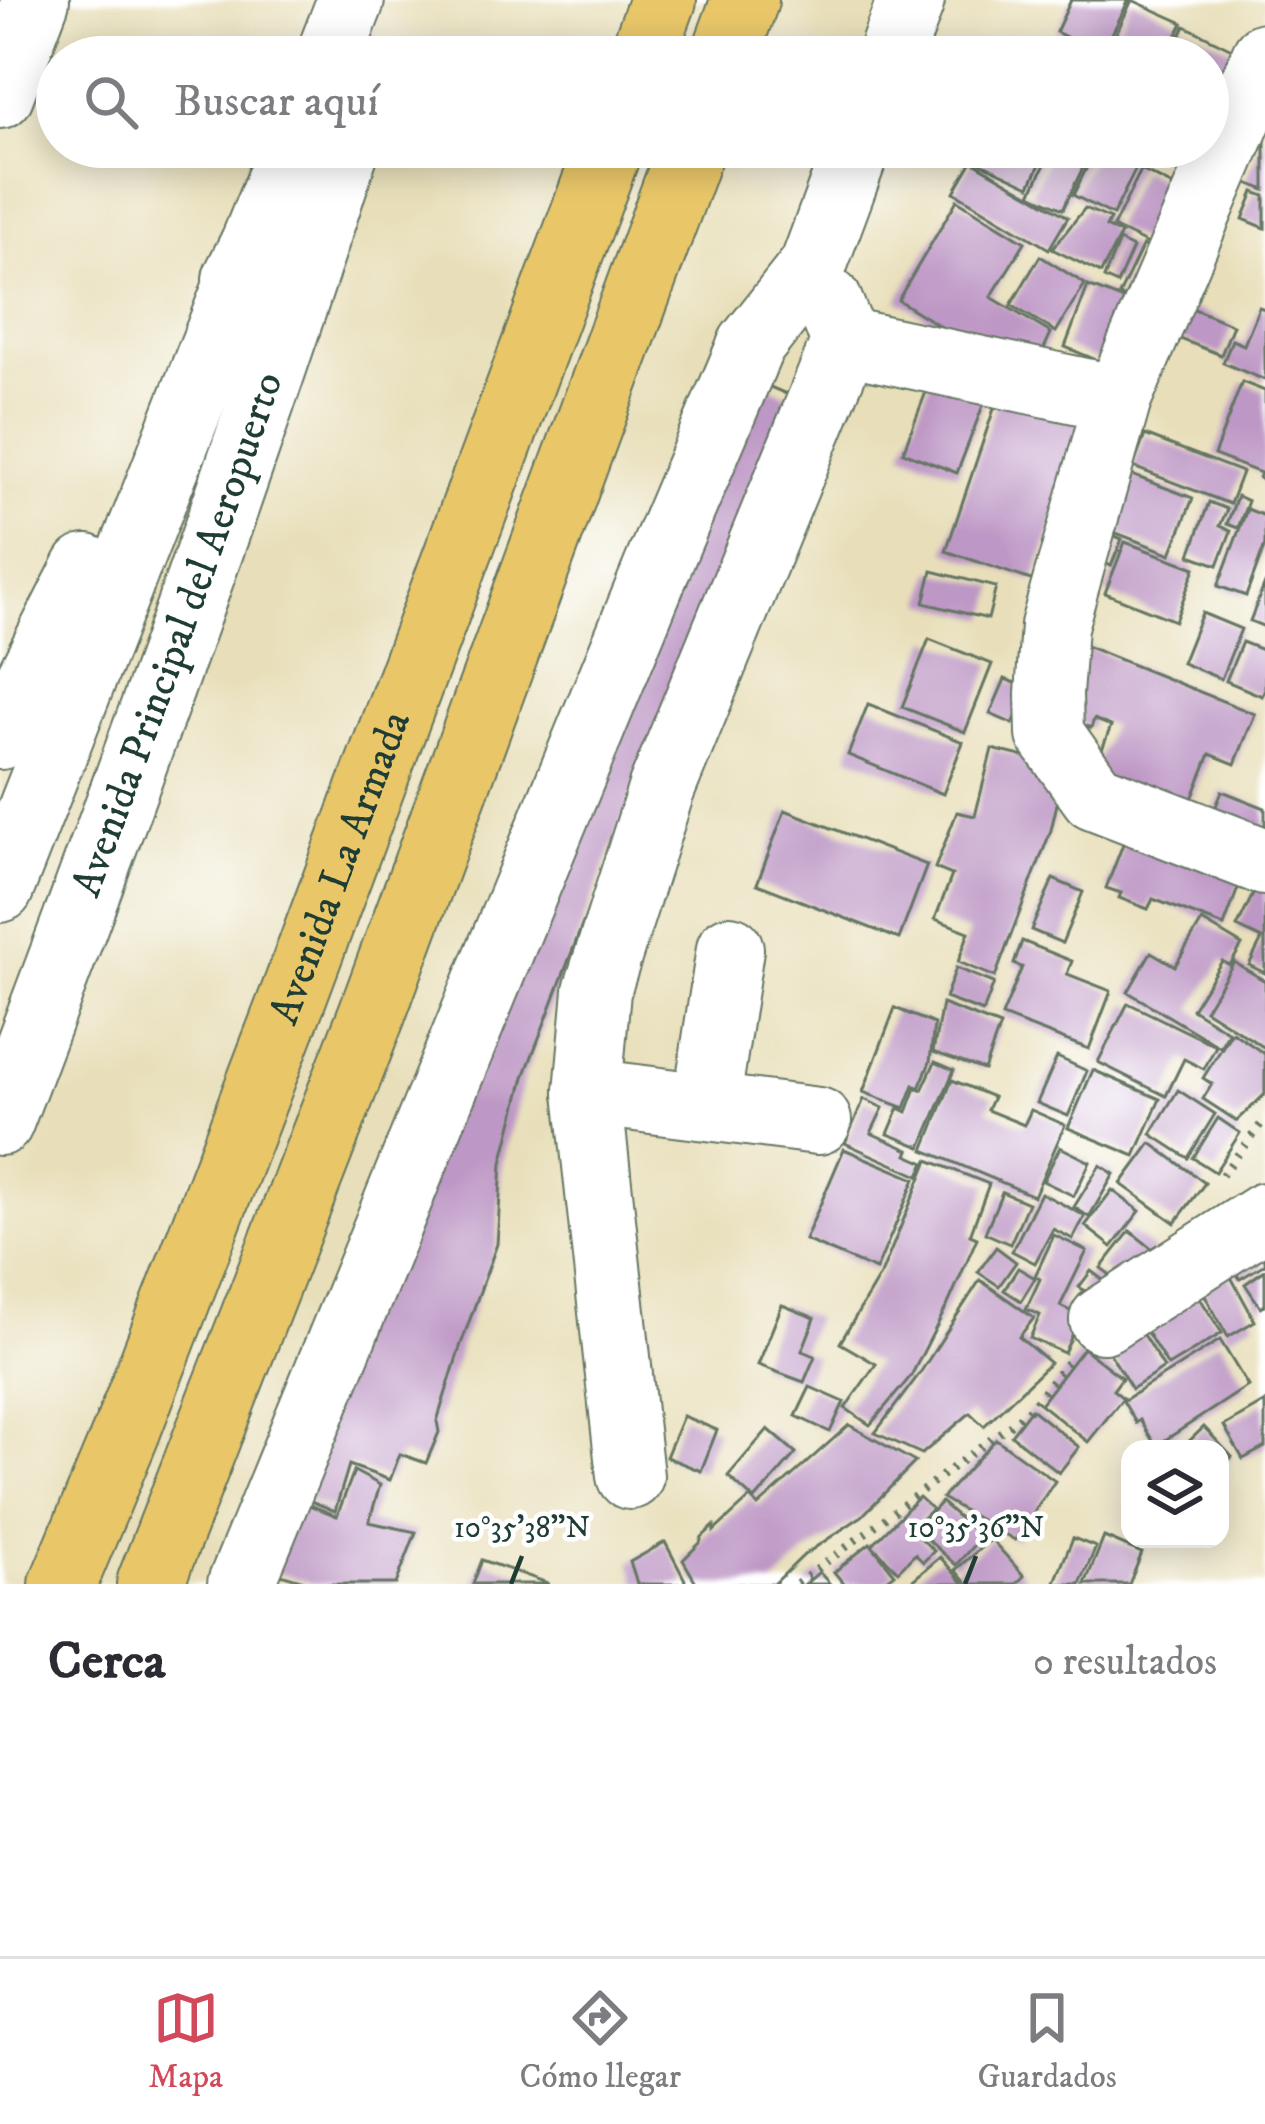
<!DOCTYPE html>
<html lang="es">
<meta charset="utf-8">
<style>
body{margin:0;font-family:"IM FELL DW Pica",serif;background:#f2f2f3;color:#2b2b33}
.controls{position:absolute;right:36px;bottom:36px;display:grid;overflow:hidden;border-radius:24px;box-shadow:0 6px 30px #0003}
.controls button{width:108px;height:108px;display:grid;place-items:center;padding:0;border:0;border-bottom:3px solid #e1e1e2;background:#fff;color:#2b2b33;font:60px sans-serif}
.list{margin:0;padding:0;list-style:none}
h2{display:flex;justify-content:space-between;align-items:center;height:156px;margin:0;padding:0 48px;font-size:51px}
h2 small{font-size:39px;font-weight:400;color:#7c7c81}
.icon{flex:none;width:66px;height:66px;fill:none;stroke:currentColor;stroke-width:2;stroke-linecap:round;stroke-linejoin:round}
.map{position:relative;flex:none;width:1265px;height:1584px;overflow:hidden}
.search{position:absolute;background:#fff;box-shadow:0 6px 30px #0003;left:36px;right:36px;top:36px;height:132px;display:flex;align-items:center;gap:30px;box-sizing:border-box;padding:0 42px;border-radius:66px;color:#7c7c81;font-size:45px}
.sheet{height:372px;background:#fff}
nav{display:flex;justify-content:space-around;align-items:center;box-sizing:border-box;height:168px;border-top:3px solid #e1e1e2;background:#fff;font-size:33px;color:#7c7c81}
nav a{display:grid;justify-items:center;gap:6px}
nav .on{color:#d1495b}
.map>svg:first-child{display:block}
.building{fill:#bd97c5}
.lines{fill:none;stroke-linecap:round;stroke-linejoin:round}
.minor-casing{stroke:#657663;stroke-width:70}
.major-casing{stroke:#657663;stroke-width:70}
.path{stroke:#657663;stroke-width:8;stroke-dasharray:3 9;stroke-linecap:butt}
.minor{stroke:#fff;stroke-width:66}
.major{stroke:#e9c769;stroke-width:66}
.ticks{fill:none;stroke:#1f3d34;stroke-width:4.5}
.labels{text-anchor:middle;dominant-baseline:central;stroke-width:9;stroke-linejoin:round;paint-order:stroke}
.street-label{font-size:42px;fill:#1f3d34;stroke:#fff}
.ticks-label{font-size:30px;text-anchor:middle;fill:#1f3d34;stroke:#fff;stroke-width:9;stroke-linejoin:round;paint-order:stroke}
</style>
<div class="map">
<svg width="1265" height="1584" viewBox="0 0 1265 1584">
<rect width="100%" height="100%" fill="#fff"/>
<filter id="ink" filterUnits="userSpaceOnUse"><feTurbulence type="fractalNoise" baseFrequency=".00833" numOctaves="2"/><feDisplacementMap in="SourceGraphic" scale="24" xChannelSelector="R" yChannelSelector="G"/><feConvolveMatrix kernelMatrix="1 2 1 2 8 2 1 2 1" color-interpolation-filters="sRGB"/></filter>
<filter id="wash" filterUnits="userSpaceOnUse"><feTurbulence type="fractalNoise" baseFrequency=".004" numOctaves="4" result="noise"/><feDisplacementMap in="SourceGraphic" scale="48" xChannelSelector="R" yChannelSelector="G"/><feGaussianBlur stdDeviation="2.7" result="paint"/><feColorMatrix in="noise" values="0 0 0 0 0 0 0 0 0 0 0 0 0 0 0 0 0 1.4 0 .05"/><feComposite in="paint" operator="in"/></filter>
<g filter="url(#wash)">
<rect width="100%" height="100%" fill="#e8dfba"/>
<g id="blocks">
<g class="building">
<path d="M 1071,0 L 1129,0 L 1102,54 L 1056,32 Z"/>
<path d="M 1132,0 L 1183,23 L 1166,57 L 1105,57 Z"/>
<path d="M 1185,26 L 1248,57 L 1208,118 L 1208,57 L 1170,57 Z"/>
<path d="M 1265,134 L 1265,190 L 1245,182 Z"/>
<path d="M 982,147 L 1048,147 L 1030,186 L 975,160 Z"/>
<path d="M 1053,147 L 1093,147 L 1063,209 L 1031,194 Z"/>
<path d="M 1097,147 L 1123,147 L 1142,156 L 1113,215 L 1073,195 Z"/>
<path d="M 972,161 L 1068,217 L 1049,249 L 954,192 Z"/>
<path d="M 1141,170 L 1191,195 L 1163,251 L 1113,227 Z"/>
<path d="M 1254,192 L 1265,196 L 1265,228 L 1243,219 Z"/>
<path d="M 957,200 L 1025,242 L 991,297 L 1051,333 L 1040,357 L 964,341 L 898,300 Z"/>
<path d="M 1085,208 L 1110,219 L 1106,227 L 1121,234 L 1101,273 L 1052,249 Z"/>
<path d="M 1119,241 L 1133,248 L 1117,284 L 1104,278 Z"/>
<path d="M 1143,245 L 1161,254 L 1137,304 L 1119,295 Z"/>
<path d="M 1040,256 L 1085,284 L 1056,332 L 1011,305 Z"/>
<path d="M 1088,286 L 1132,303 L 1108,365 L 1065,347 Z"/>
<path d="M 1187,306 L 1233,325 L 1221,355 L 1175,337 Z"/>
<path d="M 1259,307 L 1265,309 L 1265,380 L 1223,363 L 1232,340 L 1244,345 Z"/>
<path d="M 749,378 L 796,398 L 663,714 L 524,1077 L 502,1163 L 497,1244 L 460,1347 L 437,1421 L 439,1432 L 426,1463 L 400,1454 L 390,1480 L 349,1465 L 335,1511 L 286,1491 Z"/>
<path d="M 931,379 L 985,400 L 957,473 L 903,452 Z"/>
<path d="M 1242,382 L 1265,391 L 1265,481 L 1259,478 L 1261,473 L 1214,455 Z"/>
<path d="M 1000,391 L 1089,420 L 1034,581 L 946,551 Z"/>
<path d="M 1145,435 L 1242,472 L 1230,504 L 1133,467 Z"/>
<path d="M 1129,474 L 1193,498 L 1171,554 L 1108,530 Z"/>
<path d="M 1237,496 L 1248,501 L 1238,528 L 1227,524 Z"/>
<path d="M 1209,502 L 1227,509 L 1220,526 L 1231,531 L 1218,565 L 1190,555 Z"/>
<path d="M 1247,509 L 1265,516 L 1265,545 L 1246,596 L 1218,586 Z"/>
<path d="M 1108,533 L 1122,539 L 1111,566 L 1097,560 Z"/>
<path d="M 1125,542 L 1195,568 L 1175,621 L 1105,593 Z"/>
<path d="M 932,571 L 996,587 L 988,619 L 924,603 Z"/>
<path d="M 1265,583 L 1265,627 L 1250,621 Z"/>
<path d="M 1202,613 L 1241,629 L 1221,679 L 1182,663 Z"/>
<path d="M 929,639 L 992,664 L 965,732 L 902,707 Z"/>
<path d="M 1242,642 L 1265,651 L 1265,690 L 1262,696 L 1226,681 Z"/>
<path d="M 1081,644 L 1255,714 L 1235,764 L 1210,754 L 1185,816 L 1091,778 L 1111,726 L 1094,719 L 1091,728 L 1054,712 Z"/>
<path d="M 1005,679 L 1028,688 L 1013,724 L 990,714 Z"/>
<path d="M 868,704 L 963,742 L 943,794 L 848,755 Z"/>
<path d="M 992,749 L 1045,762 L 1061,786 L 1051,830 L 995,977 L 958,962 L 969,932 L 935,919 L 952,875 L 935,868 L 957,812 L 975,816 Z"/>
<path d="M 1222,791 L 1265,808 L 1265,852 L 1207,829 Z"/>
<path d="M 785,810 L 927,865 L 899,939 L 757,884 Z"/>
<path d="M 1133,818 L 1248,861 L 1224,926 L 1153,899 L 1148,909 L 1119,898 L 1121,893 L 1106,888 Z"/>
<path d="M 1265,870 L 1265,973 L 1249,965 L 1262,939 L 1237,927 Z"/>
<path d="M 1053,879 L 1083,892 L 1062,943 L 1031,930 Z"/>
<path d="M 1202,921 L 1242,945 L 1230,965 L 1222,961 L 1192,1009 L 1229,1032 L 1220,1047 L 1128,992 L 1151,952 L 1175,966 Z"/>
<path d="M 1022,941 L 1072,961 L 1067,974 L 1111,991 L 1089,1049 L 1002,1016 L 1022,967 L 1014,964 Z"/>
<path d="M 1234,962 L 1265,981 L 1265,1048 L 1205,1010 Z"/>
<path d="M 956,968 L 994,983 L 983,1012 L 945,998 Z"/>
<path d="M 1128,1003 L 1216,1046 L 1204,1069 L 1184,1059 L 1166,1096 L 1098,1062 Z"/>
<path d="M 942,1004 L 1000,1026 L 984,1070 L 933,1052 Z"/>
<path d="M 895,1008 L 934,1024 L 930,1062 L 919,1088 L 914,1085 L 905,1108 L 863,1092 Z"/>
<path d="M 1232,1032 L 1265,1054 L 1265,1094 L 1237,1121 L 1203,1099 L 1212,1084 L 1203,1078 Z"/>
<path d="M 1057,1057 L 1087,1071 L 1068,1116 L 1037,1103 Z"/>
<path d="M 935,1062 L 954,1070 L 921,1147 L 888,1134 L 899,1108 L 907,1112 L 916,1088 L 922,1090 Z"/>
<path d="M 1093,1070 L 1160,1099 L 1135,1156 L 1068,1128 Z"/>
<path d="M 952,1080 L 993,1097 L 987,1110 L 1024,1125 L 1031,1110 L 1065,1125 L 1034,1196 L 924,1150 Z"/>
<path d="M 1178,1090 L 1215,1114 L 1188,1158 L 1151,1134 Z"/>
<path d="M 864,1099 L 883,1108 L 871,1133 L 909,1150 L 907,1155 L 925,1163 L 919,1176 L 845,1143 Z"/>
<path d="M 1218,1118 L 1240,1133 L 1215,1172 L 1193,1158 Z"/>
<path d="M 1151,1143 L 1205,1183 L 1175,1223 L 1121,1184 Z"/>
<path d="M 1060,1147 L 1090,1162 L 1074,1196 L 1043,1181 Z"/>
<path d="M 844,1149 L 915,1179 L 876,1270 L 805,1240 Z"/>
<path d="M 928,1160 L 989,1184 L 970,1235 L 977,1238 L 949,1302 L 911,1376 L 870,1425 L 845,1408 L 876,1364 L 840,1343 L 882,1272 Z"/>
<path d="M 1100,1165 L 1114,1174 L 1089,1217 L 1074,1207 Z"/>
<path d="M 1112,1190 L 1140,1211 L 1112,1247 L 1085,1226 Z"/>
<path d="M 1002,1192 L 1028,1203 L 1010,1244 L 985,1233 Z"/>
<path d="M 1041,1193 L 1085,1216 L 1073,1239 L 1053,1229 L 1035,1263 L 1012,1251 Z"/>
<path d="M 1130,1231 L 1154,1250 L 1125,1286 L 1101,1268 Z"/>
<path d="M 1054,1235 L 1087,1251 L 1060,1306 L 1081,1316 L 1064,1353 L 1030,1338 L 1040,1315 L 1026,1309 L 1040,1279 L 1035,1276 Z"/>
<path d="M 996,1247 L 1016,1262 L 999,1286 L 978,1272 Z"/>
<path d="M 1265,1253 L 1265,1264 L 1240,1279 L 1225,1255 Z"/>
<path d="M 1220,1257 L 1255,1321 L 1228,1337 L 1192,1272 Z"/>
<path d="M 1018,1268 L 1035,1278 L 1021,1301 L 1004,1290 Z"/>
<path d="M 1265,1270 L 1265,1305 L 1261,1308 L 1245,1284 Z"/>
<path d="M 1091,1271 L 1115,1289 L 1093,1320 L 1073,1306 L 1084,1290 L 1079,1287 Z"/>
<path d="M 1186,1276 L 1222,1333 L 1168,1366 L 1133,1310 Z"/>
<path d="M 980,1280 L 1034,1318 L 1019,1337 L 1050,1363 L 984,1426 L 970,1413 L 922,1454 L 875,1433 L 920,1373 Z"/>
<path d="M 782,1305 L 815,1318 L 802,1351 L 815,1356 L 804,1382 L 758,1365 Z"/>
<path d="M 1128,1311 L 1164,1368 L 1132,1389 L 1096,1331 Z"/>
<path d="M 1220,1340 L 1248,1386 L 1156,1446 L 1140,1420 L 1136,1423 L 1123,1401 Z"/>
<path d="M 1083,1348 L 1122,1378 L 1113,1390 L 1123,1398 L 1088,1442 L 1040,1404 Z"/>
<path d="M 810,1387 L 844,1402 L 830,1432 L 796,1416 Z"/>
<path d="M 1265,1402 L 1265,1447 L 1243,1459 L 1224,1426 Z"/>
<path d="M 1031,1409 L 1079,1447 L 1059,1473 L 1011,1435 Z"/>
<path d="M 683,1416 L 717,1430 L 701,1471 L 666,1457 Z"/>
<path d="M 849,1425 L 915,1462 L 862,1516 L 804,1555 L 774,1584 L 697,1584 L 683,1560 L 700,1543 L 702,1537 L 714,1526 L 714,1531 L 750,1498 L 758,1506 Z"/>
<path d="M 1204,1427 L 1232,1457 L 1220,1468 L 1220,1449 L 1181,1449 Z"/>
<path d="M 768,1429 L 796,1453 L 755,1500 L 728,1476 Z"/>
<path d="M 996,1439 L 1055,1481 L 1015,1540 L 942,1498 Z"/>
<path d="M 354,1471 L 380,1485 L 369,1522 L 416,1532 L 396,1584 L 314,1584 L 274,1572 L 297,1500 L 337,1516 Z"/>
<path d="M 919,1497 L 932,1509 L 911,1529 L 934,1551 L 923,1562 L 915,1554 L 898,1571 L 872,1545 Z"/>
<path d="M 941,1502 L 981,1537 L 956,1565 L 916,1529 Z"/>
<path d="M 1104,1537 L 1142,1553 L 1129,1584 L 1085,1584 Z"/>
<path d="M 1073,1538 L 1096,1547 L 1080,1584 L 1054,1584 Z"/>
<path d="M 991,1539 L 1024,1576 L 1016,1584 L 967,1584 L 955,1570 Z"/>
<path d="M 665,1542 L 685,1580 L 683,1584 L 637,1584 L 630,1562 Z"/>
<path d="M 870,1543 L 895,1574 L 882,1584 L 844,1584 L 834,1572 Z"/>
<path d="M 940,1557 L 964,1584 L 908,1584 Z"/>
<path d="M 482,1560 L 548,1583 L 548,1584 L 473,1584 Z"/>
<path d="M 819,1572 L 830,1584 L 805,1584 Z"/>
</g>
</g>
</g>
<g filter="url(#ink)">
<use href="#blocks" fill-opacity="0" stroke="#657663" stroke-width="3"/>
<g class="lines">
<g class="minor-casing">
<g id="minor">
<path d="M 1265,56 L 1118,399 L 1054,626 L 1049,694 L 1050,734 L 1094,796 L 1265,862"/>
<path d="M 329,57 L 351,0"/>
<path d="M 890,57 L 911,0"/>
<path d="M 0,95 L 36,0"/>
<path d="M 236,279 L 254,243 L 293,147"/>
<path d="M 829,302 L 845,341 L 1118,399"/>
<path d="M 0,736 L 86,568"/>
<path d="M 0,889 L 254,243"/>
<path d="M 588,1092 L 818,1121"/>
<path d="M 706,1106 L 730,949"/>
<path id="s1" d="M 0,1122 C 123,800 240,475 346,147"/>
<path d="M 1103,1320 L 1265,1216"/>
<path d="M 630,1476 L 588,1092 L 597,991 L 661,790 L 845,341"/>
<path d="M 241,1584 L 668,541 L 751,345 L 813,266 L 857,147"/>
</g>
</g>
<g class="major-casing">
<g id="major">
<path d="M 642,57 L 663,0"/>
<path d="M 724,57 L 745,0"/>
<path id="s2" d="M 63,1584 L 126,1433 L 293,997 L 609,147"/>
<path d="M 150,1584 L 372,1014 L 691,147"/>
</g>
</g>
<g class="path">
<path d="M 1222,1175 L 1265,1119"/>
<path d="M 797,1584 L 1026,1413 L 1071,1358"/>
</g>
<use href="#minor" class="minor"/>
<use href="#major" class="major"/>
</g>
</g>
<path class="ticks" d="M 511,1584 L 522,1556M 965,1584 L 976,1556"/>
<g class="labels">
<g class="street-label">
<text stroke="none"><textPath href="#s1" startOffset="519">Avenida Principal del Aeropuerto</textPath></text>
<text stroke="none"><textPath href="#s2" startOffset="768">Avenida La Armada</textPath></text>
</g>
</g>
<g class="ticks-label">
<text x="522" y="1537">10°35'38"N</text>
<text x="976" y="1537">10°35'36"N</text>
</g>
</svg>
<div class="controls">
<button><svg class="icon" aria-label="layers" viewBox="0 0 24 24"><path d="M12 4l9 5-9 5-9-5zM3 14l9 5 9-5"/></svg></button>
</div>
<div class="search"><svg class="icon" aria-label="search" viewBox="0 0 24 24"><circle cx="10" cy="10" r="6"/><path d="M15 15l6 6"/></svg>Buscar aquí</div>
</div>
<section class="sheet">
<h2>Cerca<small>0 resultados</small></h2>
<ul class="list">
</ul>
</section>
<nav>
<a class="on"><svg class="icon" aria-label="map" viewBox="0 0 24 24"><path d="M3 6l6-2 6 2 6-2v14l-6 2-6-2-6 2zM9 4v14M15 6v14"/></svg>Mapa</a>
<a><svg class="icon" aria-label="directions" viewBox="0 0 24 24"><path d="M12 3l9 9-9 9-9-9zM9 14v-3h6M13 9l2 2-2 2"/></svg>Cómo llegar</a>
<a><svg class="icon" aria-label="saved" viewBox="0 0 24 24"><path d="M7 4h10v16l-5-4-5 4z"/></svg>Guardados</a>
</nav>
